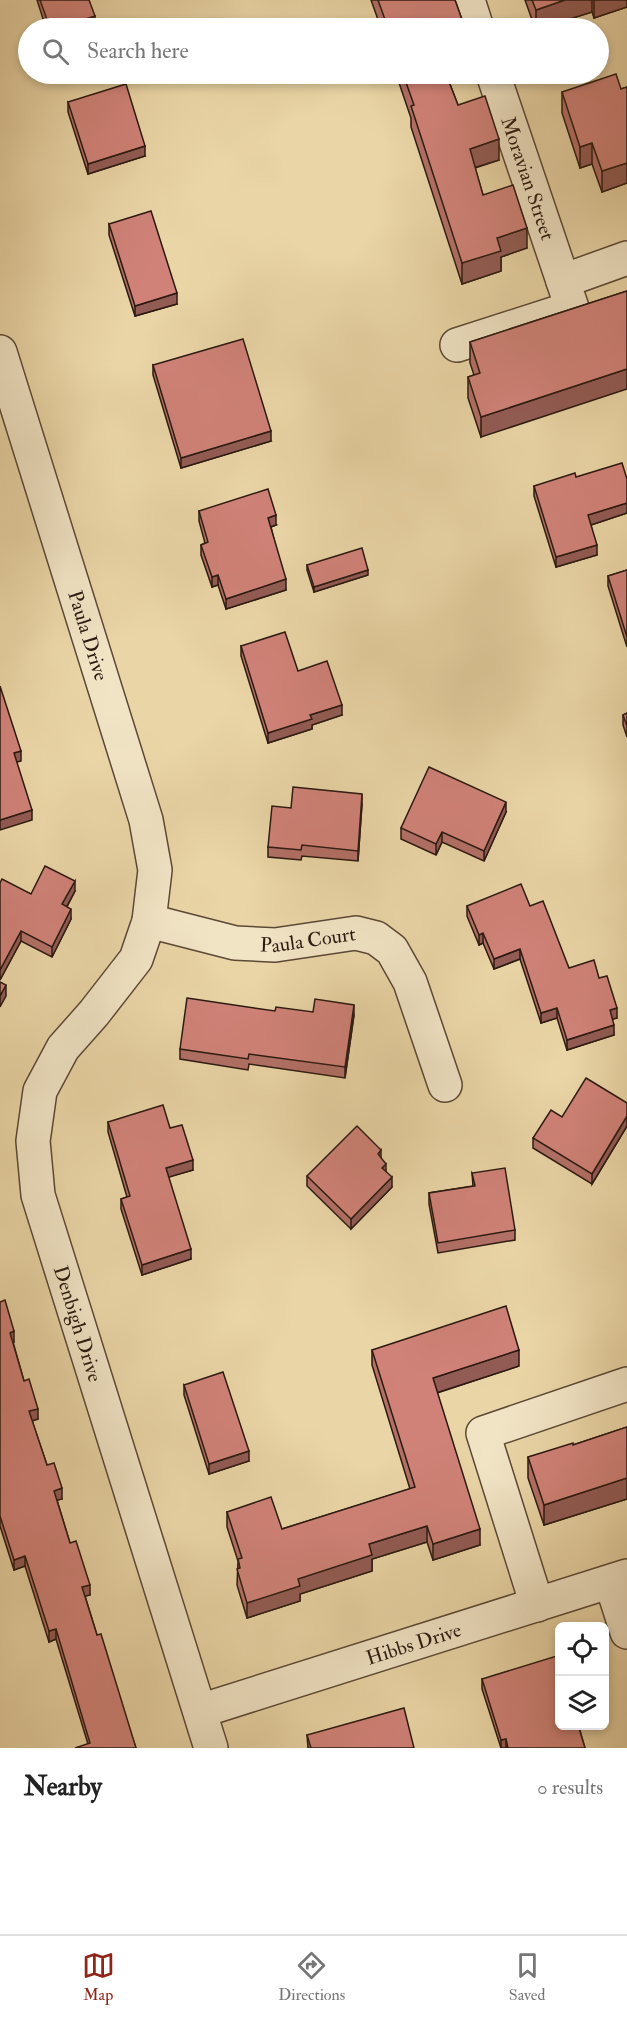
<!DOCTYPE html>
<style>
body{margin:0;font-family:"IM FELL Double Pica",serif;background:#f6f6f6;color:#222}
.controls{position:absolute;right:18px;bottom:18px;display:grid;overflow:hidden;border-radius:9px;box-shadow:0 3px 9px #0003}
.controls button{width:54px;height:54px;display:grid;place-items:center;padding:0;border:0;border-bottom:2px solid #e0e0e0;background:#fff;color:#222;font:30px sans-serif}
.list{margin:0;padding:0;list-style:none}
h2{display:flex;justify-content:space-between;align-items:center;height:78px;margin:0;padding:0 24px;font-size:26px}
h2 small{font-size:20px;font-weight:400;color:#767676}
.icon{flex:none;width:33px;height:33px;fill:none;stroke:currentColor;stroke-width:2;stroke-linecap:round;stroke-linejoin:round}
.map{position:relative;flex:none;width:627px;height:1748px;overflow:hidden}
.search{position:absolute;background:#fff;box-shadow:0 3px 9px #0003;left:18px;right:18px;top:18px;height:66px;display:flex;align-items:center;gap:15px;box-sizing:border-box;padding:0 21px;border-radius:33px;color:#767676;font-size:22px}
.sheet{height:186px;background:#fff}
nav{display:flex;justify-content:space-around;align-items:center;box-sizing:border-box;height:84px;border-top:2px solid #e0e0e0;background:#fff;font-size:16px;color:#767676}
nav a{display:grid;justify-items:center;gap:3px}
nav .on{color:#8f2418}
.map>svg:first-child{display:block}
.lines{fill:none;stroke-linecap:round;stroke-linejoin:round}
.minor-casing{stroke:#5b4836;stroke-width:36}
.minor{stroke:#f1e4c5;stroke-width:33}
.wall{fill:#b37067;stroke:#2b1911;stroke-width:1.5}
.shaded-wall{fill:#925b54;stroke:#2b1911;stroke-width:1.5}
.building{fill:#d08278;stroke:#2b1911;stroke-width:1.5}
.labels{text-anchor:middle;dominant-baseline:central;stroke-width:4.5;stroke-linejoin:round;paint-order:stroke}
.street-label{font-size:20px;fill:#2b1911;stroke:#f1e4c5}
</style>
<div class="map">
<svg width="627" height="1748" viewBox="0 0 627 1748">
<rect width="100%" height="100%" fill="#ead5a6"/>
<filter id="stains"><feTurbulence type="fractalNoise" baseFrequency=".00333" numOctaves="4"/><feColorMatrix values="0 0 0 0 .2 0 0 0 0 .09 0 0 0 0 .02 0 0 0 .5 -.17"/></filter>
<radialGradient id="worn" r=".72"><stop offset=".6" stop-color="#630" stop-opacity="0"/><stop offset="1" stop-color="#630" stop-opacity=".3"/></radialGradient>
<g class="lines">
<g class="minor-casing">
<g id="minor">
<path d="M 468,0 L 477,28"/>
<path id="s1" d="M 493,74 L 563,281"/>
<path d="M 457,345 L 572,308 L 563,281 L 627,258"/>
<path id="s2" d="M 0,352 L 146,820 L 155,870 L 149,921 L 136,959 L 94,1013 L 63,1048 L 40,1091 L 33,1141 L 38,1195 L 211,1748"/>
<path id="s3" d="M 149,921 L 235,943 L 275,945 L 356,933 L 376,938 L 392,950 L 410,982 L 445,1085"/>
<path d="M 611,1582 L 627,1632"/>
<path d="M 537,1605 L 483,1433 L 627,1384"/>
<path id="s4" d="M 200,1711 L 627,1576"/>
</g>
</g>
<use href="#minor" class="minor"/>
</g>
<g class="wall">
<path d="M 37,0 L 89,0 L 95,26 L 88,28 L 46,28 Z"/>
<path d="M 371,0 L 455,0 L 465,28 L 381,28 Z"/>
<path d="M 525,0 L 627,0 L 627,7 L 594,18 L 592,12 L 541,28 L 535,28 Z"/>
<path d="M 396,74 L 465,74 L 448,79 L 458,105 L 499,160 L 475,168 L 483,195 L 527,248 L 501,257 L 501,271 L 462,284 L 411,127 L 411,118 Z"/>
<path d="M 627,87 L 627,183 L 602,192 L 592,164 L 580,168 L 562,113 L 562,92 L 621,89 Z"/>
<path d="M 68,102 L 145,156 L 88,174 L 68,112 Z"/>
<path d="M 109,224 L 177,304 L 135,316 L 109,235 Z"/>
<path d="M 627,291 L 481,437 L 468,398 L 468,377 L 474,375 L 470,363 L 470,342 Z"/>
<path d="M 153,365 L 271,441 L 181,468 L 153,375 Z"/>
<path d="M 576,477 L 627,513 L 591,525 L 597,555 L 556,567 L 534,496 L 534,486 Z"/>
<path d="M 199,511 L 276,525 L 271,527 L 286,590 L 226,609 L 218,585 L 212,587 L 201,555 L 201,545 L 205,543 L 199,521 Z"/>
<path d="M 307,565 L 368,575 L 314,592 L 307,570 Z"/>
<path d="M 627,570 L 627,647 L 608,586 L 608,576 Z"/>
<path d="M 241,646 L 298,671 L 342,715 L 312,725 L 312,729 L 268,743 L 241,656 Z"/>
<path d="M 627,713 L 627,737 L 623,725 L 623,715 Z"/>
<path d="M 362,804 L 358,861 L 302,856 L 301,860 L 268,857 L 268,847 L 291,808 Z"/>
<path d="M 506,812 L 484,861 L 442,842 L 436,855 L 401,839 L 401,828 Z"/>
<path d="M 0,883 L 31,894 L 75,891 L 67,907 L 71,919 L 52,957 L 21,941 L 0,980 Z"/>
<path d="M 467,906 L 530,906 L 569,968 L 599,978 L 617,1018 L 612,1019 L 614,1035 L 567,1050 L 557,1018 L 541,1023 L 520,959 L 494,969 L 483,943 L 479,945 L 467,916 Z"/>
<path d="M 275,1011 L 354,1015 L 345,1078 L 249,1064 L 248,1070 L 180,1059 L 180,1049 Z"/>
<path d="M 627,1103 L 627,1126 L 592,1184 L 533,1148 L 533,1138 L 562,1117 Z"/>
<path d="M 108,1122 L 170,1128 L 193,1170 L 168,1177 L 191,1259 L 142,1275 L 121,1209 L 121,1199 L 127,1197 L 108,1132 Z"/>
<path d="M 381,1158 L 392,1187 L 351,1229 L 307,1186 L 307,1176 Z"/>
<path d="M 472,1173 L 515,1230 L 515,1240 L 438,1253 L 429,1204 L 429,1193 L 473,1186 Z"/>
<path d="M 0,1302 L 14,1342 L 13,1342 L 24,1381 L 38,1419 L 32,1421 L 47,1465 L 62,1499 L 57,1500 L 70,1543 L 90,1595 L 85,1596 L 97,1635 L 136,1748 L 88,1744 L 56,1639 L 49,1642 L 25,1566 L 14,1570 L 0,1526 Z"/>
<path d="M 372,1350 L 519,1366 L 437,1393 L 480,1545 L 433,1560 L 427,1542 L 372,1559 L 372,1571 L 300,1594 L 300,1601 L 247,1618 L 237,1585 L 238,1561 L 227,1527 L 227,1512 L 282,1529 L 410,1489 L 372,1365 Z"/>
<path d="M 184,1385 L 249,1461 L 209,1474 L 184,1395 Z"/>
<path d="M 627,1427 L 627,1499 L 544,1525 L 528,1478 L 528,1457 L 573,1445 Z"/>
<path d="M 482,1679 L 579,1727 L 585,1748 L 501,1748 L 482,1689 Z"/>
<path d="M 307,1735 L 414,1748 L 308,1748 Z"/>
</g>
<g class="shaded-wall">
<path d="M 565,0 L 592,0 L 592,12 L 541,28 L 536,28 L 536,10 Z"/>
<path d="M 594,0 L 627,0 L 627,7 L 594,18 Z"/>
<path d="M 95,16 L 95,26 L 88,28 L 57,28 Z"/>
<path d="M 442,74 L 465,74 L 442,82 Z"/>
<path d="M 499,139 L 499,160 L 470,169 L 470,149 Z"/>
<path d="M 592,143 L 592,164 L 580,168 L 580,147 Z"/>
<path d="M 145,146 L 145,156 L 88,174 L 88,164 Z"/>
<path d="M 627,163 L 627,183 L 602,192 L 602,171 Z"/>
<path d="M 527,228 L 527,248 L 501,257 L 501,271 L 462,284 L 462,263 L 497,238 Z"/>
<path d="M 177,293 L 177,304 L 135,316 L 135,306 Z"/>
<path d="M 627,369 L 627,389 L 481,437 L 481,417 Z"/>
<path d="M 271,431 L 271,441 L 181,468 L 181,458 Z"/>
<path d="M 627,503 L 627,513 L 588,526 L 588,515 Z"/>
<path d="M 276,515 L 276,525 L 268,528 L 268,518 Z"/>
<path d="M 597,545 L 597,555 L 556,567 L 556,557 Z"/>
<path d="M 368,570 L 368,575 L 314,592 L 314,587 Z"/>
<path d="M 218,575 L 218,585 L 212,587 L 212,577 Z"/>
<path d="M 286,579 L 286,590 L 226,609 L 226,599 Z"/>
<path d="M 342,705 L 342,715 L 312,725 L 312,729 L 268,743 L 268,733 L 310,715 Z"/>
<path d="M 21,751 L 21,761 L 14,763 L 14,753 Z"/>
<path d="M 362,794 L 362,804 L 358,861 L 358,851 Z"/>
<path d="M 506,802 L 506,812 L 484,861 L 484,851 Z"/>
<path d="M 32,810 L 32,820 L 0,830 L 0,820 Z"/>
<path d="M 442,832 L 442,842 L 436,855 L 436,844 Z"/>
<path d="M 75,881 L 75,891 L 62,915 L 62,904 Z"/>
<path d="M 71,909 L 71,919 L 52,957 L 52,947 Z"/>
<path d="M 21,931 L 21,941 L 0,980 L 0,970 Z"/>
<path d="M 483,933 L 483,943 L 479,945 L 479,935 Z"/>
<path d="M 520,949 L 520,959 L 494,969 L 494,959 Z"/>
<path d="M 6,985 L 6,996 L 0,1007 L 0,996 Z"/>
<path d="M 354,1005 L 354,1015 L 345,1078 L 345,1067 Z"/>
<path d="M 557,1008 L 557,1018 L 541,1023 L 541,1013 Z"/>
<path d="M 617,1008 L 617,1018 L 610,1020 L 610,1010 Z"/>
<path d="M 614,1025 L 614,1035 L 567,1050 L 567,1040 Z"/>
<path d="M 627,1116 L 627,1126 L 592,1184 L 592,1174 Z"/>
<path d="M 381,1150 L 381,1160 L 378,1154 Z"/>
<path d="M 193,1160 L 193,1170 L 166,1178 L 166,1168 Z"/>
<path d="M 386,1164 L 386,1174 L 382,1168 Z"/>
<path d="M 392,1177 L 392,1187 L 351,1229 L 351,1219 Z"/>
<path d="M 191,1249 L 191,1259 L 142,1275 L 142,1265 Z"/>
<path d="M 14,1331 L 14,1342 L 10,1343 L 10,1333 Z"/>
<path d="M 519,1350 L 519,1366 L 433,1394 L 433,1378 Z"/>
<path d="M 38,1409 L 38,1419 L 29,1422 L 29,1411 Z"/>
<path d="M 249,1451 L 249,1461 L 209,1474 L 209,1464 Z"/>
<path d="M 627,1478 L 627,1499 L 544,1525 L 544,1505 Z"/>
<path d="M 62,1488 L 62,1499 L 54,1501 L 54,1491 Z"/>
<path d="M 427,1526 L 427,1542 L 372,1559 L 372,1571 L 300,1594 L 300,1601 L 247,1618 L 247,1603 L 369,1544 Z"/>
<path d="M 480,1529 L 480,1545 L 433,1560 L 433,1544 Z"/>
<path d="M 25,1556 L 25,1566 L 14,1570 L 14,1560 Z"/>
<path d="M 90,1585 L 90,1595 L 82,1597 L 82,1587 Z"/>
<path d="M 56,1629 L 56,1639 L 49,1642 L 49,1631 Z"/>
<path d="M 506,1739 L 506,1748 L 501,1748 L 501,1740 Z"/>
</g>
<g class="building">
<path d="M 40,0 L 89,0 L 95,16 L 57,28 L 50,28 Z"/>
<path d="M 378,0 L 455,0 L 465,28 L 388,28 Z"/>
<path d="M 532,0 L 565,0 L 536,10 Z"/>
<path d="M 403,74 L 446,74 L 458,105 L 485,96 L 499,139 L 470,149 L 483,195 L 513,185 L 527,228 L 497,238 L 501,251 L 462,263 L 411,106 L 414,105 Z"/>
<path d="M 616,74 L 621,89 L 627,87 L 627,163 L 602,171 L 592,143 L 580,147 L 562,92 Z"/>
<path d="M 126,84 L 145,146 L 88,164 L 68,102 Z"/>
<path d="M 151,211 L 177,293 L 135,306 L 109,224 Z"/>
<path d="M 627,291 L 627,369 L 481,417 L 468,377 L 480,373 L 470,342 Z"/>
<path d="M 243,339 L 271,431 L 181,458 L 153,365 Z"/>
<path d="M 622,463 L 627,479 L 627,503 L 588,515 L 597,545 L 556,557 L 534,486 L 575,473 L 576,477 Z"/>
<path d="M 268,489 L 276,515 L 268,518 L 286,579 L 226,599 L 218,575 L 212,577 L 201,545 L 208,542 L 199,511 Z"/>
<path d="M 362,548 L 368,570 L 314,587 L 307,565 Z"/>
<path d="M 627,570 L 627,637 L 608,576 Z"/>
<path d="M 285,632 L 298,671 L 327,661 L 342,705 L 310,715 L 312,719 L 268,733 L 241,646 Z"/>
<path d="M 0,686 L 21,751 L 14,753 L 32,810 L 0,820 Z"/>
<path d="M 627,713 L 627,726 L 623,715 Z"/>
<path d="M 429,767 L 506,802 L 484,851 L 442,832 L 436,844 L 401,828 Z"/>
<path d="M 293,787 L 362,794 L 358,851 L 302,845 L 301,850 L 268,847 L 272,806 L 291,808 Z"/>
<path d="M 45,866 L 75,881 L 62,904 L 71,909 L 52,947 L 21,931 L 0,970 L 0,883 L 2,879 L 31,894 Z"/>
<path d="M 521,884 L 530,906 L 543,901 L 569,968 L 594,960 L 599,978 L 607,976 L 617,1008 L 610,1010 L 614,1025 L 567,1040 L 557,1008 L 541,1013 L 520,949 L 494,959 L 483,933 L 479,935 L 467,906 Z"/>
<path d="M 0,982 L 6,985 L 0,996 Z"/>
<path d="M 187,998 L 275,1011 L 276,1007 L 313,1012 L 315,999 L 354,1005 L 345,1067 L 249,1054 L 248,1059 L 180,1049 Z"/>
<path d="M 586,1078 L 627,1103 L 627,1116 L 592,1174 L 533,1138 L 551,1110 L 562,1117 Z"/>
<path d="M 163,1105 L 170,1128 L 182,1125 L 193,1160 L 166,1168 L 191,1249 L 142,1265 L 121,1199 L 130,1196 L 108,1122 Z"/>
<path d="M 357,1126 L 381,1150 L 378,1154 L 386,1164 L 382,1168 L 392,1177 L 351,1219 L 307,1176 Z"/>
<path d="M 505,1168 L 515,1230 L 438,1243 L 429,1193 L 475,1186 L 472,1173 Z"/>
<path d="M 5,1300 L 14,1331 L 10,1333 L 24,1381 L 29,1379 L 38,1409 L 29,1411 L 47,1465 L 54,1463 L 62,1488 L 54,1491 L 70,1543 L 76,1541 L 90,1585 L 82,1587 L 97,1635 L 101,1634 L 136,1748 L 75,1748 L 90,1743 L 56,1629 L 49,1631 L 25,1556 L 14,1560 L 0,1516 L 0,1302 Z"/>
<path d="M 506,1306 L 519,1350 L 433,1378 L 480,1529 L 433,1544 L 427,1526 L 369,1544 L 372,1555 L 298,1579 L 300,1586 L 247,1603 L 237,1569 L 240,1568 L 238,1559 L 242,1558 L 227,1512 L 271,1497 L 282,1529 L 415,1487 L 372,1350 Z"/>
<path d="M 223,1372 L 249,1451 L 209,1464 L 184,1385 Z"/>
<path d="M 627,1427 L 627,1478 L 544,1505 L 528,1457 L 573,1443 L 573,1445 Z"/>
<path d="M 560,1655 L 560,1725 L 578,1725 L 585,1748 L 508,1748 L 506,1739 L 501,1740 L 482,1679 Z"/>
<path d="M 404,1708 L 414,1748 L 311,1748 L 307,1735 Z"/>
</g>
<g class="labels">
<g class="street-label">
<text stroke="none"><textPath href="#s1" startOffset="110">Moravian Street</textPath></text>
<text stroke="none"><textPath href="#s2" startOffset="297">Paula Drive</textPath></text>
<text stroke="none"><textPath href="#s3" startOffset="162">Paula Court</textPath></text>
<text stroke="none"><textPath href="#s2" startOffset="1036">Denbigh Drive</textPath></text>
<text stroke="none"><textPath href="#s4" startOffset="224">Hibbs Drive</textPath></text>
</g>
</g>
<rect width="100%" height="100%" filter="url(#stains)"/>
<rect width="100%" height="100%" fill="url(#worn)"/>
</svg>
<div class="controls">
<button><svg class="icon" aria-label="locate" viewBox="0 0 24 24"><circle cx="12" cy="12" r="6"/><path d="M12 2v4M12 18v4M2 12h4M18 12h4"/></svg></button>
<button><svg class="icon" aria-label="layers" viewBox="0 0 24 24"><path d="M12 4l9 5-9 5-9-5zM3 14l9 5 9-5"/></svg></button>
</div>
<div class="search"><svg class="icon" aria-label="search" viewBox="0 0 24 24"><circle cx="10" cy="10" r="6"/><path d="M15 15l6 6"/></svg>Search here</div>
</div>
<section class="sheet">
<h2>Nearby<small>0 results</small></h2>
<ul class="list">
</ul>
</section>
<nav>
<a class="on"><svg class="icon" aria-label="map" viewBox="0 0 24 24"><path d="M3 6l6-2 6 2 6-2v14l-6 2-6-2-6 2zM9 4v14M15 6v14"/></svg>Map</a>
<a><svg class="icon" aria-label="directions" viewBox="0 0 24 24"><path d="M12 3l9 9-9 9-9-9zM9 14v-3h6M13 9l2 2-2 2"/></svg>Directions</a>
<a><svg class="icon" aria-label="saved" viewBox="0 0 24 24"><path d="M7 4h10v16l-5-4-5 4z"/></svg>Saved</a>
</nav>
